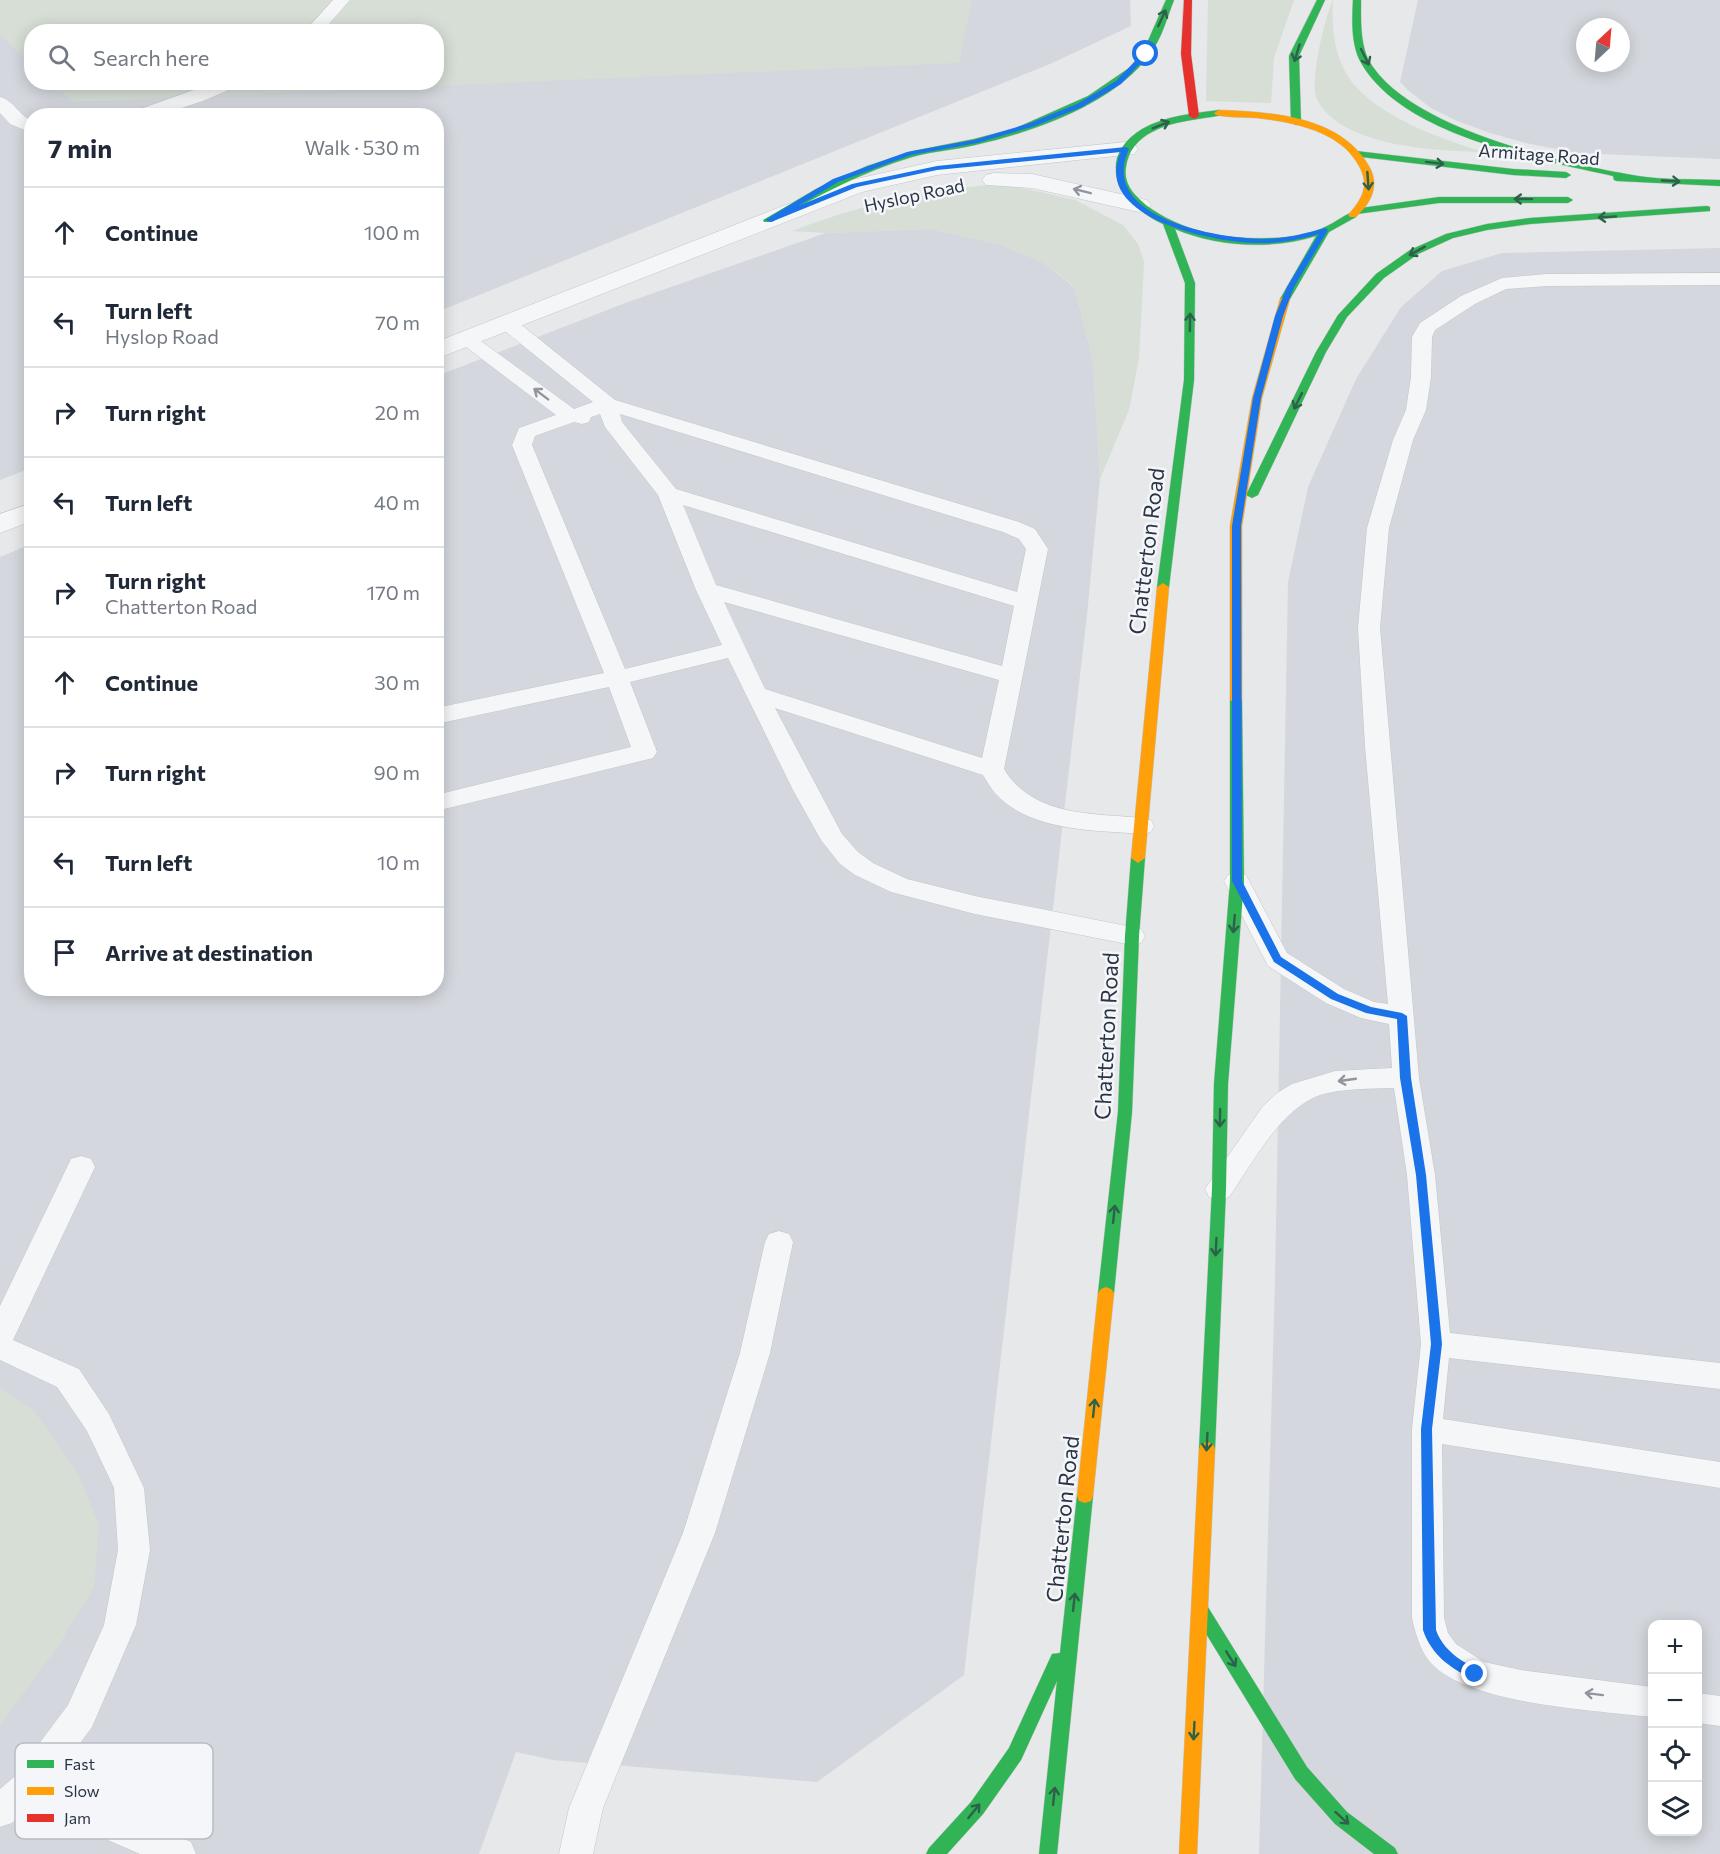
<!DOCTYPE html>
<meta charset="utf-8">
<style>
body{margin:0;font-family:Commissioner,sans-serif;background:#f2f2f3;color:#1f2937}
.controls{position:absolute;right:18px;bottom:18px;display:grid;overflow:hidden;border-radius:12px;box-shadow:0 3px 15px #0003}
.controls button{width:54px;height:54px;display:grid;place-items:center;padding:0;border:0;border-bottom:2px solid #e0e1e3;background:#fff;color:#1f2937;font:30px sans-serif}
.compass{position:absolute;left:1576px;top:18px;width:54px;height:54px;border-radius:50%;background:#fff;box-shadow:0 3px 15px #0003;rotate:26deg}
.stop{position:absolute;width:18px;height:18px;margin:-14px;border:4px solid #1a73e8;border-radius:50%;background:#fff}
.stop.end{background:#1a73e8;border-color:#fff;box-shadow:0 2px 6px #0008}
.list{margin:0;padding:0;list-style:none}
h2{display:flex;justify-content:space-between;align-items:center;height:78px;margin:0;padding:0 24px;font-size:26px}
h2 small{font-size:20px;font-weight:400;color:#747a83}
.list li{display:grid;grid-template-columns:39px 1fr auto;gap:18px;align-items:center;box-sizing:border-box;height:90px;padding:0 24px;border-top:2px solid #e0e1e3}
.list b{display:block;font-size:22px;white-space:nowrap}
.list p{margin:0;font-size:20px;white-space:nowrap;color:#747a83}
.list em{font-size:20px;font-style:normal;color:#747a83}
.icon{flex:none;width:33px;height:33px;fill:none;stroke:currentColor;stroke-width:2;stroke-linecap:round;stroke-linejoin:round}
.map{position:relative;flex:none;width:1720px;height:1854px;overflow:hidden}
.search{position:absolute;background:#fff;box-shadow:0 3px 15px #0003;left:24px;top:24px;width:420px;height:66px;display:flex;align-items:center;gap:15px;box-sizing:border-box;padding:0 21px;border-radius:24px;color:#747a83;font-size:22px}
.panel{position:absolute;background:#fff;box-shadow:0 3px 15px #0003;left:24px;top:108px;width:420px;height:888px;border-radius:24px}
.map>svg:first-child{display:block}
.built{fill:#d4d7dd;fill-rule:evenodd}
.green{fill:#d6ded6}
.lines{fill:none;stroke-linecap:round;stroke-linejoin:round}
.lane-casing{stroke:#c4c6c8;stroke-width:1}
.street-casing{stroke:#c4c6c8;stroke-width:1}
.fast-casing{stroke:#c4c6c8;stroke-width:1}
.slow-casing{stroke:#c4c6c8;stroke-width:1}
.jam-casing{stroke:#c4c6c8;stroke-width:1}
.lane{fill:#f5f6f7;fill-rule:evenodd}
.street{fill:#f5f6f7;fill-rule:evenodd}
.fast{fill:#30b455;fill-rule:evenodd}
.slow{fill:#ff9f0a;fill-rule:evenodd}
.jam{fill:#e5322d;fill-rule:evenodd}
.oneway{stroke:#2d614b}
.oneway2{stroke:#90959e}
.route{fill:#1a73e8}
.labels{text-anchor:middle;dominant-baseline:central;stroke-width:5;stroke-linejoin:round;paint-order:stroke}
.far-street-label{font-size:18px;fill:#2b3445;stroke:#f4f6f9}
.street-label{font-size:22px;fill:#2b3445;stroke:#f4f6f9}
.key{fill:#f4f6f9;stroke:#b8bcc3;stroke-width:1.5}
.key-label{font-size:16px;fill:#2b3445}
</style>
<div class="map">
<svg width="1720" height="1854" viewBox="0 0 1720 1854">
<rect width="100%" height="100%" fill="#e6e8ea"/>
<g class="built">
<path d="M 0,0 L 1130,0 L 1131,26 L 1050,64 L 437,312 L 436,116 L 32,116 L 31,468 L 0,480 ZM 32,32 L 436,32 L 436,82 L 32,82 Z"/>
<path d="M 1418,0 L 1720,0 L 1720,159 L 1576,153 L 1526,143 L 1490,133 L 1457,121 L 1431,108 L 1409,91 L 1400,82 ZM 1585,27 L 1621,27 L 1621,63 L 1585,63 Z"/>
<path d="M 931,229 L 999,244 L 1043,262 L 1075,288 L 1093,360 L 1100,479 L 1087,615 L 964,1675 L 817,1782 L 553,1760 L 516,1752 L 479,1854 L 0,1854 L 0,557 L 31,544 L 32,988 L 436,988 L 437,376 L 628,302 L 826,233 Z"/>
<path d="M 1720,248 L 1720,1854 L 1259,1854 L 1275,1279 L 1288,582 L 1308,487 L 1356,379 L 1401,307 L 1442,271 L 1502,253 ZM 1652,1624 L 1698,1624 L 1698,1832 L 1652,1832 Z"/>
</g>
<g class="green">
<path d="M 0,0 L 972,0 L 959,63 L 74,102 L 52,83 L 436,82 L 436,32 L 32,32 L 31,64 L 0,35 Z"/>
<path d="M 1208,0 L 1294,0 L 1274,58 L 1271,103 L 1206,101 Z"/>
<path d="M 1333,0 C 1331,29 1335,64 1356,87 C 1385,119 1442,139 1483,152 C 1438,151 1340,147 1317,99 C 1309,82 1325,17 1333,0 Z"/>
<path d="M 990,185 L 1023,188 L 1075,200 L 1123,225 L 1138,244 L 1144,262 L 1139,358 L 1129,410 L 1100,479 L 1093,360 L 1075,287 L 1043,262 L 999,244 L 931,229 L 826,233 L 792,231 C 858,206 919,191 990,185 Z"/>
<path d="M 0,1388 L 33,1409 L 78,1473 L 99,1525 L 94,1587 L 57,1648 L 0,1725 Z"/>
</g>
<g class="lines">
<g class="lane-casing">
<g id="lane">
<path d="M 333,0 L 350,0 L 322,32 L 304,32 Z"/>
<path d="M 216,82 L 240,82 L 238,86 L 203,101 L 157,116 L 129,116 L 132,112 Z"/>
<path d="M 0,97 C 13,100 19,115 32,121 L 32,133 L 10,124 L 0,113 Z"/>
<path d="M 1720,273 L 1720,285 L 1547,286 L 1506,289 L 1475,304 L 1435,330 L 1432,337 L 1431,377 L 1426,410 L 1413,440 L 1389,528 L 1380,628 L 1419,1078 L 1435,1175 L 1450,1333 L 1720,1363 L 1720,1389 L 1449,1358 L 1443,1419 L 1720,1462 L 1720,1488 L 1442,1444 L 1444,1618 L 1448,1633 L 1456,1644 L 1484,1662 L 1521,1670 L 1652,1687 L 1652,1717 C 1594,1710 1478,1705 1435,1667 C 1421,1655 1416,1635 1412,1618 L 1412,1429 L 1421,1344 L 1407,1175 L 1394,1088 C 1370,1089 1344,1088 1320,1095 C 1280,1109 1253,1163 1229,1197 L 1219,1200 L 1209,1197 L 1205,1189 L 1263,1106 L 1277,1093 L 1292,1084 L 1335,1071 L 1392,1068 L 1389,1024 L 1361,1018 L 1326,1003 L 1268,966 L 1224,881 L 1228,875 L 1237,872 L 1246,875 L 1287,953 L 1344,989 L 1374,1002 L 1388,1004 L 1365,746 L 1358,628 L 1367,528 L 1393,440 L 1406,410 L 1411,377 L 1412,337 L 1420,323 L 1461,296 L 1502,278 L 1547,274 Z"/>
<path d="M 507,317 L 514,319 L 615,400 L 1019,522 L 1035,529 L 1048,549 L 1004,769 C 1033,817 1093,813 1142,818 L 1151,820 L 1154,826 L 1151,832 L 1142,834 C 1094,830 1031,832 996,794 C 991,789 987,781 983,775 L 775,708 L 842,834 L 858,852 L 873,863 L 907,879 L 975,896 L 1132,927 L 1141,929 L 1145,936 L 1141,943 L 1132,945 L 975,914 L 891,892 L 855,875 L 840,864 L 821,840 L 793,790 L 728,658 L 630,682 L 657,752 L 653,758 L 436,811 L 436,795 L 631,747 L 609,687 L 436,724 L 436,708 L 604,673 L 512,445 L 519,428 L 556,415 L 457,340 L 460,336 L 474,336 L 574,409 L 593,402 L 500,327 L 497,323 L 500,319 ZM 600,414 L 605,427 L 658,495 L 696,590 L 722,645 L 625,669 L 532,445 L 535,436 L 574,422 L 582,424 L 589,422 L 591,417 ZM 620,414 L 1003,532 L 1019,539 L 1026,549 L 1017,592 L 676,489 L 622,422 ZM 683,505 L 1014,606 L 1002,666 L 716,585 ZM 724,602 L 999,680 L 982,758 L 765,689 Z"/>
<path d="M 81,1156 L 91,1159 L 95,1167 L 13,1340 L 79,1369 L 109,1414 L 144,1488 L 150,1550 L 136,1625 L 92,1727 L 51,1782 L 191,1842 L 196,1854 L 140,1854 L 30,1806 L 12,1823 L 0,1827 L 0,1789 L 14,1777 L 68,1705 L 104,1625 L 118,1550 L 114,1488 L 87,1431 L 57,1387 L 0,1360 L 0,1306 L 71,1159 Z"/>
<path d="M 779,1231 L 789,1234 L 793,1242 L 770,1353 L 715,1533 L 603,1808 L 593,1854 L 559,1854 L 569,1808 L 683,1533 L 740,1353 L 765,1242 L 769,1234 Z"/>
<path d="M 1698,1693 L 1720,1696 L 1720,1726 L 1698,1723 Z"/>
</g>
</g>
<g class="street-casing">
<g id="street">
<path d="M 1126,142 L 1134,144 L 1138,149 L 1134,154 L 937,175 L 862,192 L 436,359 L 436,342 L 847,181 L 937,161 Z"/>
<path d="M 994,173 L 1032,174 L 1147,200 L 1151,205 L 1147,210 L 1139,212 L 1032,188 L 986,185 L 982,180 L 986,175 Z"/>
<path d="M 32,503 L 32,521 L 0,533 L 0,514 Z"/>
</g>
</g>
<g class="fast-casing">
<g id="fast">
<path d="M 1166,0 L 1174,0 C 1167,18 1162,38 1150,54 C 1114,104 1033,132 975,145 C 954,150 933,151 912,157 C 862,172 817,196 772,222 L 764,222 L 763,220 L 816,189 L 867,166 L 913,151 L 974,139 L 1016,128 L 1088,96 L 1129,68 L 1143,52 Z"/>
<path d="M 1317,0 L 1325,0 L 1299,56 L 1301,122 L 1296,125 L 1291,122 L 1289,56 Z"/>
<path d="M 1353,0 L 1361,0 C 1361,19 1360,41 1368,59 C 1405,128 1565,164 1638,176 C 1664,180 1693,179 1720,180 L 1720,186 L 1617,181 L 1614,180 L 1613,176 C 1537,159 1398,135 1359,59 C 1351,41 1352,19 1353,0 Z"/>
<path d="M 1219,110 L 1224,113 L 1222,115 C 1198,120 1174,120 1152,132 C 1138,139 1128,151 1126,167 C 1123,184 1134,195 1146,205 C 1182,232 1227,240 1271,238 C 1290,238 1312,234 1329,225 C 1337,221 1344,215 1353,212 L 1354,209 L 1439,197 L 1568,197 L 1573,200 L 1568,203 L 1439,203 L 1357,214 L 1356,217 L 1329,232 L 1290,299 L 1285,302 L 1280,299 L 1316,236 C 1272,250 1217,247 1175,229 L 1195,283 L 1194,380 L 1169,587 L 1163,591 L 1157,587 L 1184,380 L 1185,283 L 1163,224 C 1122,205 1092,160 1142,129 C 1165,116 1194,113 1219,110 Z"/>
<path d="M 1356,151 L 1513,169 L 1566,172 L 1571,175 L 1566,178 L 1513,175 L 1353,156 L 1351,154 Z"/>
<path d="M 1707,206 L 1710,207 L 1710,211 L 1530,224 L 1487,230 L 1453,238 L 1418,254 L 1384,278 L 1347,317 L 1326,352 L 1258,495 L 1252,498 L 1246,495 L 1316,352 L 1338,315 L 1376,274 L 1410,250 L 1446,234 L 1487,224 L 1530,218 Z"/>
<path d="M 1236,696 L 1242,700 L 1244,881 L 1228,1084 L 1226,1189 L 1215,1449 L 1213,1454 L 1207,1456 L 1201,1454 L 1199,1449 L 1212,1189 L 1214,1084 L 1230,881 L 1230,700 Z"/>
<path d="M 1138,853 L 1145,858 L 1139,936 L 1132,1112 L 1114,1293 L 1111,1297 L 1106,1299 L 1101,1297 L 1098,1293 L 1118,1112 L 1125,936 L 1131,858 Z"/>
<path d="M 1085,1489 L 1091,1491 L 1093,1496 L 1057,1854 L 1039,1854 L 1057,1681 L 1021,1760 L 983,1814 L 947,1854 L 926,1854 L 929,1848 L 971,1802 L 1009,1748 L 1052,1654 L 1060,1653 L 1077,1496 L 1079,1491 Z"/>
<path d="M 1200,1601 L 1206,1604 L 1307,1767 L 1347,1812 L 1395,1848 L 1398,1854 L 1374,1854 L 1335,1824 L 1295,1779 L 1194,1614 L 1192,1609 L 1194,1604 Z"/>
</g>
</g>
<g class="slow-casing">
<g id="slow">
<path d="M 1219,110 C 1272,112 1342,116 1370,168 C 1380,187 1370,204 1356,217 L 1350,217 L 1348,215 C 1362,199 1370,186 1359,166 C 1341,131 1293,122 1257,118 C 1244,117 1229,118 1216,115 L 1214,113 Z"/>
<path d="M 1285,296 L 1290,299 L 1262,398 L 1242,526 L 1242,700 L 1236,704 L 1230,700 L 1230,526 L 1252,398 L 1280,299 Z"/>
<path d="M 1163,583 L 1169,587 L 1145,858 L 1138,863 L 1131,858 L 1157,587 Z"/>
<path d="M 1106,1287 L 1111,1289 L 1114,1293 L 1093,1496 L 1091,1501 L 1085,1503 L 1079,1501 L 1077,1496 L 1098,1293 L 1101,1289 Z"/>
<path d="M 1207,1442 L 1213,1444 L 1215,1449 L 1197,1854 L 1179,1854 L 1199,1449 L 1201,1444 Z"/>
</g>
</g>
<g class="jam-casing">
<path id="jam" d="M 1184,0 L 1192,0 L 1191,54 L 1199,116 L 1194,119 L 1189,116 L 1181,54 Z"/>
</g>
<use href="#lane" class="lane"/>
<use href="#street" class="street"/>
<use href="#fast" class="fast"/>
<use href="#slow" class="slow"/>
<use href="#jam" class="jam"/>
</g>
<defs><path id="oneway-shaft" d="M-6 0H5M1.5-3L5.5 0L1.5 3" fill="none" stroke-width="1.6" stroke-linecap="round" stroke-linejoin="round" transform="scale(1.5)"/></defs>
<g class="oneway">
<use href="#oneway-shaft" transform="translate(1162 18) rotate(-65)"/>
<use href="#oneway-shaft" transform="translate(1297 53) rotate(107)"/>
<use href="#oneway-shaft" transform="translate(1365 57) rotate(64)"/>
<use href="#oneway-shaft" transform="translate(1161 125) rotate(-22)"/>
<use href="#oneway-shaft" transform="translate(1435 163) rotate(7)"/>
<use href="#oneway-shaft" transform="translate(1368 181) rotate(86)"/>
<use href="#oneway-shaft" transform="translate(1671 181) rotate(3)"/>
<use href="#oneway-shaft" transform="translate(1523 199) rotate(-179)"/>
<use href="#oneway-shaft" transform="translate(1607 217) rotate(176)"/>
<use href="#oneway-shaft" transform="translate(1417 251) rotate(151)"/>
<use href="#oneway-shaft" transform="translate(1190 322) rotate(-89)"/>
<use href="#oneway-shaft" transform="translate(1298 401) rotate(116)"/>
<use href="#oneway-shaft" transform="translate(1234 924) rotate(95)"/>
<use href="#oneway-shaft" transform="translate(1220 1118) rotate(91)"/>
<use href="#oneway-shaft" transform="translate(1114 1214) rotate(-84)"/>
<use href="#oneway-shaft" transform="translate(1216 1247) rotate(93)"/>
<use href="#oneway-shaft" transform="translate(1094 1408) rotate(-84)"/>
<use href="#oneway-shaft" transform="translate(1207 1442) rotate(93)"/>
<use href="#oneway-shaft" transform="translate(1074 1602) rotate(-84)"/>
<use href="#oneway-shaft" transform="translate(1231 1659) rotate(58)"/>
<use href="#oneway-shaft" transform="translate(1194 1731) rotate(93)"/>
<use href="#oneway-shaft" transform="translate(1054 1796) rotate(-84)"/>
<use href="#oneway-shaft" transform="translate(974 1811) rotate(-51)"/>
<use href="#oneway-shaft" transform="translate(1342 1818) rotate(42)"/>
</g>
<g class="oneway2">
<use href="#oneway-shaft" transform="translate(1082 191) rotate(-166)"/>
<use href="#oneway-shaft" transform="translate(541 394) rotate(-143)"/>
<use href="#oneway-shaft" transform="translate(1347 1080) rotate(172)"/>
<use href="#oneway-shaft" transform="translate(1594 1694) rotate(-173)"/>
</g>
<path class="route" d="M 1144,52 L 1149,54 L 1121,84 L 1082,107 L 1035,126 L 977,143 L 911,155 L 838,182 L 798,206 L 852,184 L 937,166 L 1126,147 L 1129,149 C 1097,218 1216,238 1261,239 C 1283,239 1304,234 1325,228 L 1328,230 L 1294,287 L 1283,316 L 1261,398 L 1241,526 L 1242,881 L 1281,957 L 1338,994 L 1371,1007 L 1402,1013 L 1407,1016 L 1411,1078 L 1426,1175 L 1442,1344 L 1432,1429 L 1436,1630 C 1440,1642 1450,1653 1461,1660 C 1468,1665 1477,1666 1481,1674 L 1475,1679 C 1451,1670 1431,1654 1423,1630 L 1421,1429 L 1431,1344 L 1416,1175 L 1400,1078 L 1397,1019 L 1366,1013 L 1331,999 L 1274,962 L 1232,881 L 1232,526 L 1253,398 L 1275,316 L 1287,287 L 1319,234 C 1301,239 1283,243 1264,243 C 1220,245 1089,219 1121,152 L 937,170 L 857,187 L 771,222 L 765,220 L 833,179 L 907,152 L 974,140 L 1030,123 L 1077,104 L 1116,81 Z"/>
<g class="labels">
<g class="far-street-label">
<text transform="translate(1539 154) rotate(4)">Armitage Road</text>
<text transform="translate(914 195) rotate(-12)">Hyslop Road</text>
</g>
<g class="street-label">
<text transform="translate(1146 551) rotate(-83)">Chatterton Road</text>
<text transform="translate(1106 1036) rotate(-87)">Chatterton Road</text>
<text transform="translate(1062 1519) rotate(-84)">Chatterton Road</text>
</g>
</g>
<rect x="15" y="1743" width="198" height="96" rx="9" class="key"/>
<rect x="27" y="1760" width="27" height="8" fill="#30b455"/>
<rect x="27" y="1787" width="27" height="8" fill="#ff9f0a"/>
<rect x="27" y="1814" width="27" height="8" fill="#e5322d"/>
<g class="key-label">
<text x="64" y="1770">Fast</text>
<text x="64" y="1797">Slow</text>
<text x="64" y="1824">Jam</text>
</g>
</svg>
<div class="controls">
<button>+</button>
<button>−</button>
<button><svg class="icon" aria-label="locate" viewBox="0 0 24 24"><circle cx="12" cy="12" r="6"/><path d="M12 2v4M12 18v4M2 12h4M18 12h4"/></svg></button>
<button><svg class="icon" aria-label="layers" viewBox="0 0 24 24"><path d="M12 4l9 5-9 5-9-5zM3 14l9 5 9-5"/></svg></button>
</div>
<svg class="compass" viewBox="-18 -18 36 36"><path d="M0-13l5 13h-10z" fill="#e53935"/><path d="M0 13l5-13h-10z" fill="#747a83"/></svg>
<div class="stop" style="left:1146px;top:54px"></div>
<div class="stop end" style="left:1475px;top:1674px"></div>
<div class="search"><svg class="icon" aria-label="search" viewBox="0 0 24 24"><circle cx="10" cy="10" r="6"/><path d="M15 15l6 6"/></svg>Search here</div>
<section class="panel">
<h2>7 min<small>Walk · 530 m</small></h2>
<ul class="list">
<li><svg class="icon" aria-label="ahead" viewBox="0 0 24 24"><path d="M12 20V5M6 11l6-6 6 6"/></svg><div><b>Continue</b></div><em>100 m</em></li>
<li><svg class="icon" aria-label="left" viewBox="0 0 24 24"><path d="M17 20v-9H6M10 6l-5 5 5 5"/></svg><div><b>Turn left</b><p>Hyslop Road</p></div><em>70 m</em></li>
<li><svg class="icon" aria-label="right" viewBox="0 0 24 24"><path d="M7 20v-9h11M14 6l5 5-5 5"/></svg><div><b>Turn right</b></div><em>20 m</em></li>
<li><svg class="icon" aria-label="left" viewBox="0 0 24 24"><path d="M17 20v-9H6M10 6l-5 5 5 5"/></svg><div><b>Turn left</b></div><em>40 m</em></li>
<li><svg class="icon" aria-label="right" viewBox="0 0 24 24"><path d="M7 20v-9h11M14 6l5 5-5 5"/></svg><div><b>Turn right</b><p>Chatterton Road</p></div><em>170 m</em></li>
<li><svg class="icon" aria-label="ahead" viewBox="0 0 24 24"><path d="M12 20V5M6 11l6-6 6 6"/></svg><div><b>Continue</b></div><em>30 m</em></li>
<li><svg class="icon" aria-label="right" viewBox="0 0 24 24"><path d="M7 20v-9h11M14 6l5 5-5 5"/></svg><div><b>Turn right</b></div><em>90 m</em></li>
<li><svg class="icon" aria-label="left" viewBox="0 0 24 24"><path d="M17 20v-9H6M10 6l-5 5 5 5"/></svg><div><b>Turn left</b></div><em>10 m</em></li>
<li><svg class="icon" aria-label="arrive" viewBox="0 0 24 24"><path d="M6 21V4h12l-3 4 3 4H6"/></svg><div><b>Arrive at destination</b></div></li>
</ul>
</section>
</div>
